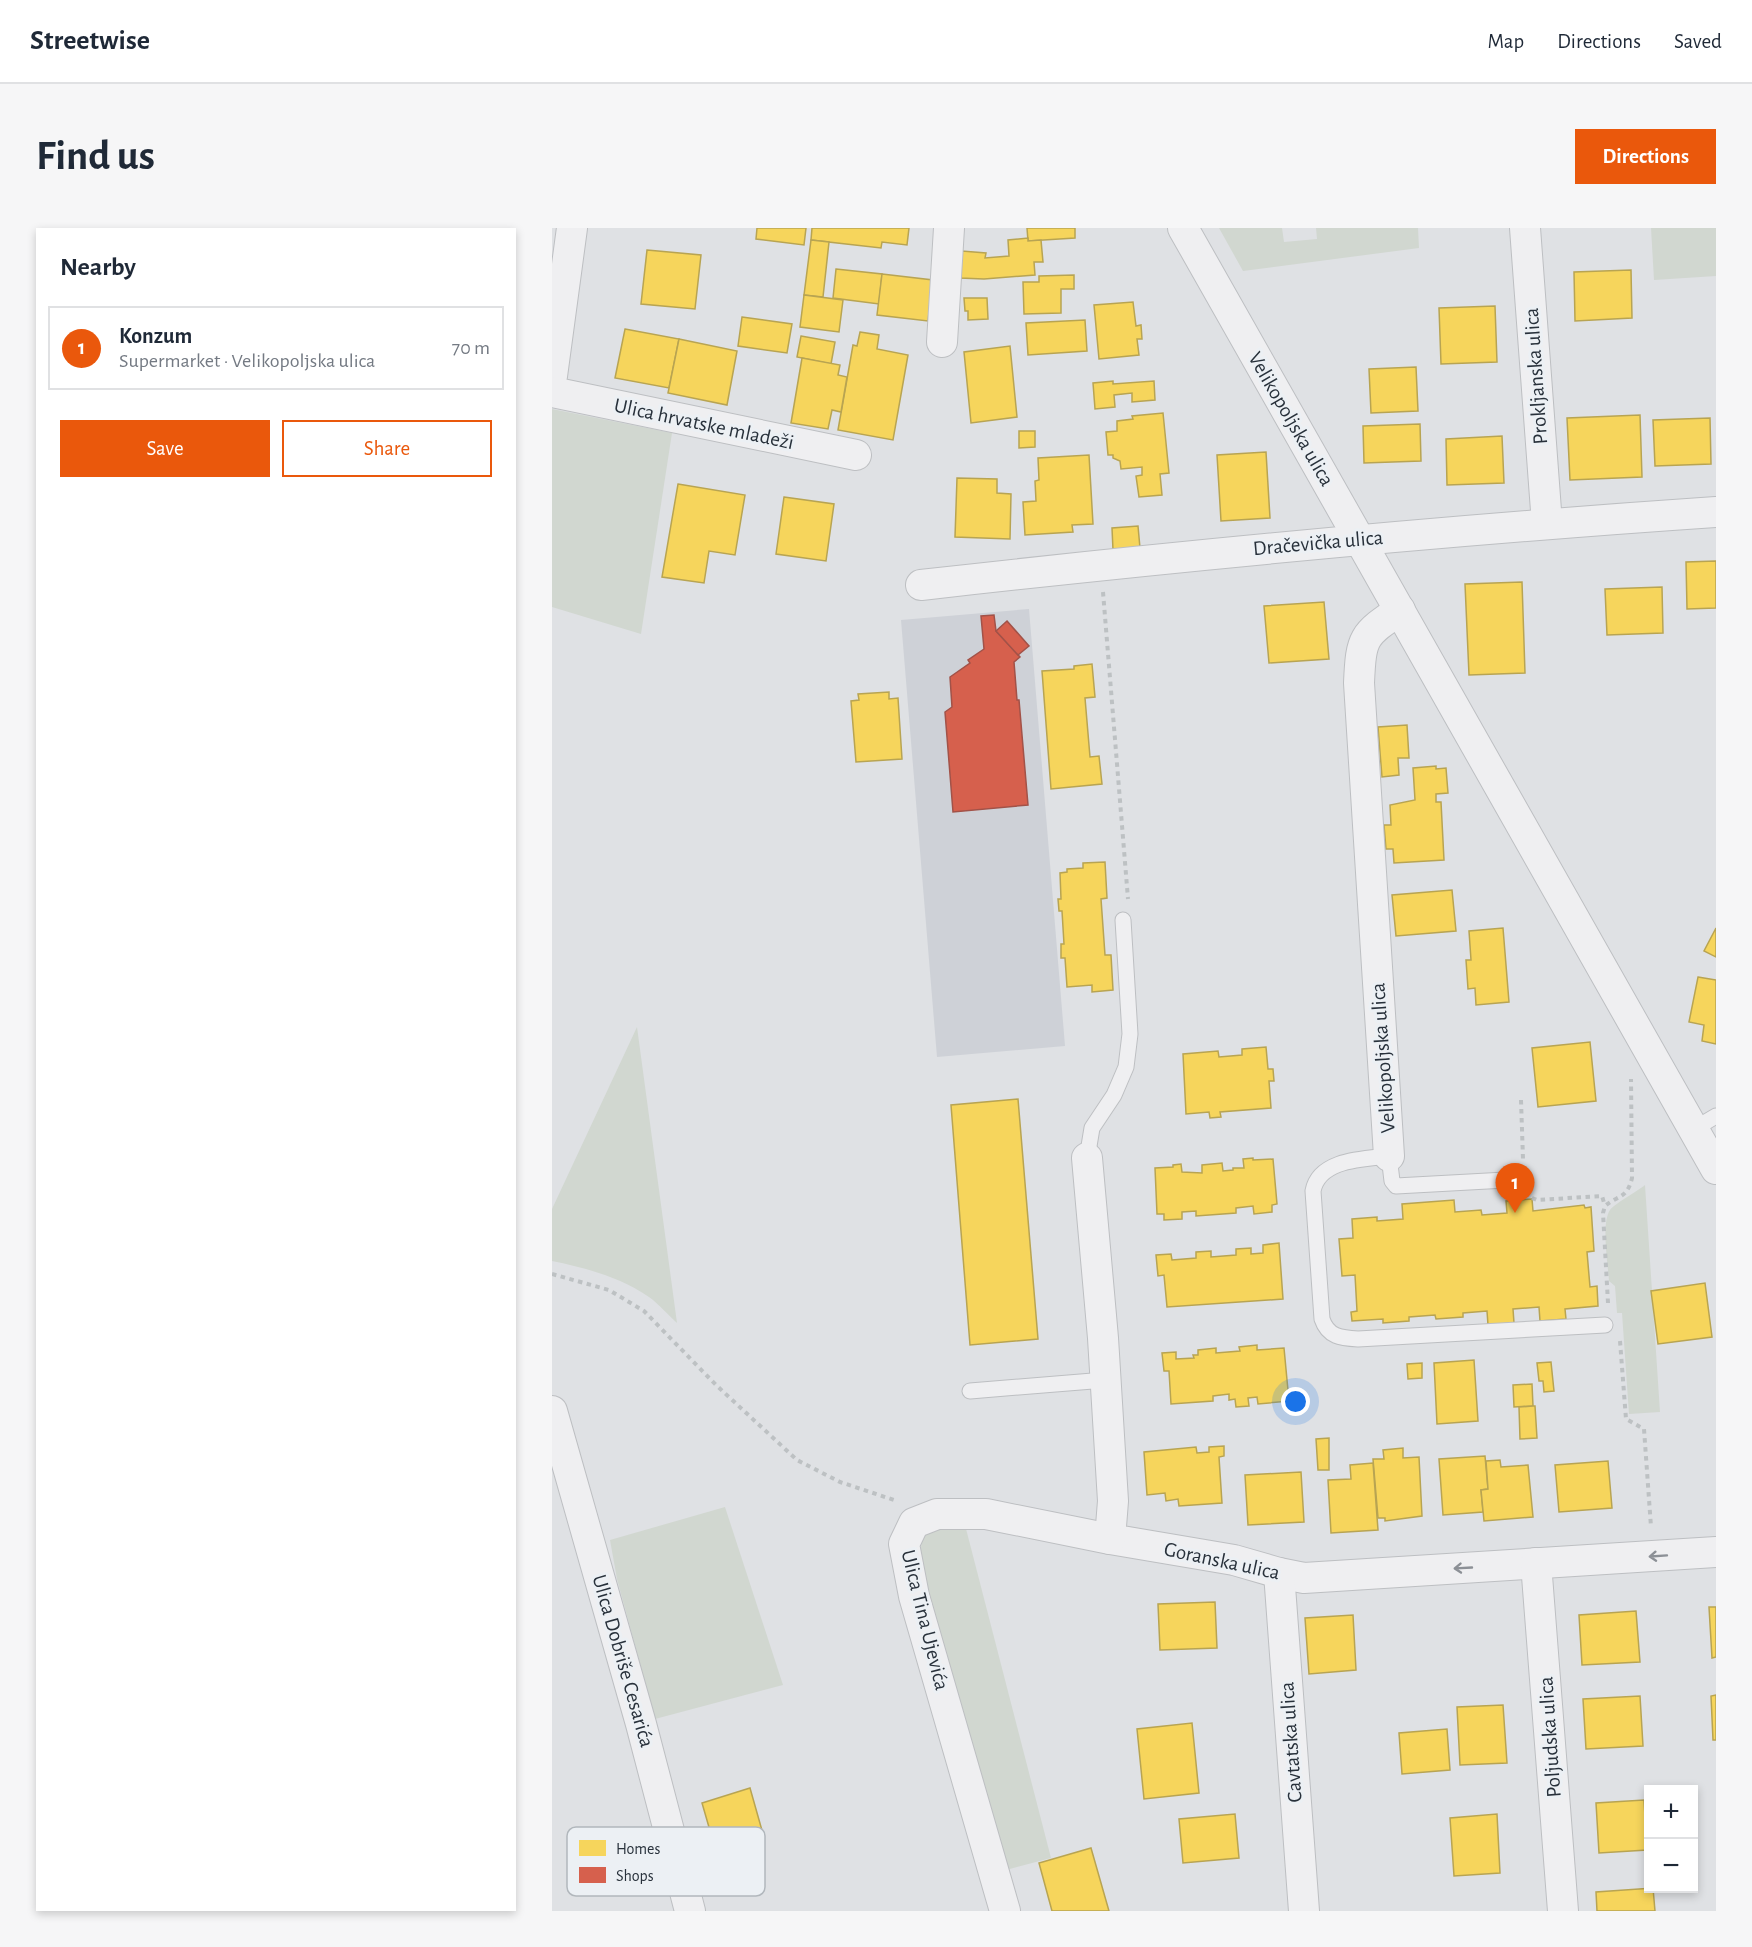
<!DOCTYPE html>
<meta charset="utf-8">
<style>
body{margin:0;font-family:"Alegreya Sans",sans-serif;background:#f6f6f7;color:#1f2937}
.controls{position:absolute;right:18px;bottom:18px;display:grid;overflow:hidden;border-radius:0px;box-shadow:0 3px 9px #0003}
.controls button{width:54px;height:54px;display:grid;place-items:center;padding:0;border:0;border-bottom:2px solid #e0e1e3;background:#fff;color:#1f2937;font:30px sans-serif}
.you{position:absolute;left:744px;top:1174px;width:21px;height:21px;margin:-15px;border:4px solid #fff;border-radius:50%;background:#1a73e8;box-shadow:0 0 0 9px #1a73e833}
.badge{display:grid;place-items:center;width:39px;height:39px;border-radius:50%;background:#ea580c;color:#fff;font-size:20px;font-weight:700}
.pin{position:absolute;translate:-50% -50px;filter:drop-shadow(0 2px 3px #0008)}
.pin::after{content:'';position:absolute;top:32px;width:21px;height:18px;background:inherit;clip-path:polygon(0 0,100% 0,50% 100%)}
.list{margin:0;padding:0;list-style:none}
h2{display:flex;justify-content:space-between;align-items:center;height:78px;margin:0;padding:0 24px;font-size:26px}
h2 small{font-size:20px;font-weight:400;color:#747a83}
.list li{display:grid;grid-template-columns:39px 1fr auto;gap:18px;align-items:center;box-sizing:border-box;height:84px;margin:0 12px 12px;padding:0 12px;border:2px solid #e0e1e3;border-radius:0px}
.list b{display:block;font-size:22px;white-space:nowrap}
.list p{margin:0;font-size:20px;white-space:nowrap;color:#747a83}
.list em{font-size:20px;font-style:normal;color:#747a83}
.actions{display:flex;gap:12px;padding:18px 24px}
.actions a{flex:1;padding:14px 0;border:2px solid #ea580c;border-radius:0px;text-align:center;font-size:21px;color:#ea580c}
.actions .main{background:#ea580c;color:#fff}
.map{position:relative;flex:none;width:1164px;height:1683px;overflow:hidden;border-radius:0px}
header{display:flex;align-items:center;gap:36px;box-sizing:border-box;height:84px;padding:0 30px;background:#fff;border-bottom:2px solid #e0e1e3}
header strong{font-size:28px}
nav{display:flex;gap:33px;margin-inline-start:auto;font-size:21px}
.intro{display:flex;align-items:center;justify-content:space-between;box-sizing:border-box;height:144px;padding:0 36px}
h1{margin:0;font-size:42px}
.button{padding:15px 27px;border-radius:0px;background:#ea580c;color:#fff;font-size:21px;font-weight:700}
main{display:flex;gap:36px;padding:0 36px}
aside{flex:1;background:#fff;border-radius:0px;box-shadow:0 3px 9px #0003}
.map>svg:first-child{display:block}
.built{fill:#ced1d7}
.green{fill:#d1d7d0}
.homes{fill:#f6d55c;stroke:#b8a452;stroke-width:1.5}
.shops{fill:#d6604d;stroke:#a25248;stroke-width:1.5}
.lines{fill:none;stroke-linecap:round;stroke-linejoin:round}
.service-casing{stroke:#bdbfc2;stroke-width:17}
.minor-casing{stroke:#bdbfc2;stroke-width:32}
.path{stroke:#bdc1c3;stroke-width:4;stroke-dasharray:4.5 4.5;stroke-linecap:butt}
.service{stroke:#efeff1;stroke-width:15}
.minor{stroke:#efeff1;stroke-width:30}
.oneway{stroke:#8c9096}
.labels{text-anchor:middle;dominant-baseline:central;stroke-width:6;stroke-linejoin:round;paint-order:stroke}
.street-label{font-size:21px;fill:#28313b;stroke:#ecf0f4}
.key{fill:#ecf0f4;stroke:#b1b7bc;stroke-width:1.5}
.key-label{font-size:16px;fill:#28313b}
</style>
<header>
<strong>Streetwise</strong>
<nav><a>Map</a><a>Directions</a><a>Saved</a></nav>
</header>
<div class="intro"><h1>Find us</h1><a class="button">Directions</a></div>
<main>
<aside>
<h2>Nearby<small></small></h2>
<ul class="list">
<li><span class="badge">1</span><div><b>Konzum</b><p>Supermarket · Velikopoljska ulica</p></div><em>70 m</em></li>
</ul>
<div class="actions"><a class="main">Save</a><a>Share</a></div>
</aside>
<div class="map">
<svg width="1164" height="1683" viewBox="0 0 1164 1683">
<rect width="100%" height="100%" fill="#dfe1e4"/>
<path class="built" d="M 477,381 L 513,818 L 385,829 L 349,392 Z"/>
<g class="green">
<path d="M 667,0 L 730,0 L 732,14 L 765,11 L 764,0 L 866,0 L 867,20 L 691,43 Z"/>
<path d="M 1099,0 L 1164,0 L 1164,48 L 1102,52 Z"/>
<path d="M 0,181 L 120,205 L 89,406 L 0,379 Z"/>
<path d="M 85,799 L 125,1095 C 116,1087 107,1076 97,1069 C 68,1049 34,1040 0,1033 L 0,981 Z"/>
<path d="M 1093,957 L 1108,1184 L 1077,1186 L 1070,1085 L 1065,1085 L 1063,1058 L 1057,1053 C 1056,1036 1049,995 1058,982 C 1062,976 1086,963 1093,957 Z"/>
<path d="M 173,1279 L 231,1457 L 103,1491 L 65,1351 L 58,1312 Z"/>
<path d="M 412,1293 L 499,1630 L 454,1642 L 367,1337 L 370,1311 L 382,1296 Z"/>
</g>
<g class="homes">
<path d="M 205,0 L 254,0 L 252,17 L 204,11 Z"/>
<path d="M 260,0 L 357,0 L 355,17 L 330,14 L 329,20 L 259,12 Z"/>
<path d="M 475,0 L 523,0 L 523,10 L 476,13 Z"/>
<path d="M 476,10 L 476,13 L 489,12 L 491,34 L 482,34 L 483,47 L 432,51 L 408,50 L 410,23 L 434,25 L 433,30 L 457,28 L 456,12 Z"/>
<path d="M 259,12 L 277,14 L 271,69 L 252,67 Z"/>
<path d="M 95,22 L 149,27 L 143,81 L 89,76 Z"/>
<path d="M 284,41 L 330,46 L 327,76 L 281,70 Z"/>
<path d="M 1079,42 L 1080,90 L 1023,93 L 1022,44 Z"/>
<path d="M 330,46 L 381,52 L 376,93 L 325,87 Z"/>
<path d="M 522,47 L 522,61 L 509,61 L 509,85 L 472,86 L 471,54 L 487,54 L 487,48 Z"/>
<path d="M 252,67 L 291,72 L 287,104 L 248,99 Z"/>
<path d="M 412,70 L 435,70 L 436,91 L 416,92 L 416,83 L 413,83 Z"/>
<path d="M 581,74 L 584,98 L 589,97 L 590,111 L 585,111 L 587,127 L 547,131 L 542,77 Z"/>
<path d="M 943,78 L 945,134 L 889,136 L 887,80 Z"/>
<path d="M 190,89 L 240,96 L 235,125 L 186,118 Z"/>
<path d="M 533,92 L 535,123 L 476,127 L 474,95 Z"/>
<path d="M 73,101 L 127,111 L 117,160 L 63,150 Z"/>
<path d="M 308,104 L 327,107 L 325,121 L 356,127 L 341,212 L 286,202 L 301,117 L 305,118 Z"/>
<path d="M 249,108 L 283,114 L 279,136 L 245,129 Z"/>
<path d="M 127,111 L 185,123 L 175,177 L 116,165 Z"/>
<path d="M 458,118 L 465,189 L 419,195 L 412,124 Z"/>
<path d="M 250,130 L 288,137 L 286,147 L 295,149 L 289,184 L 280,182 L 276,201 L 239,195 Z"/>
<path d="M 864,139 L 866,183 L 819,185 L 817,141 Z"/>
<path d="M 561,153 L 561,156 L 602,153 L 603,172 L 580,174 L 580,165 L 562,167 L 563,179 L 543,181 L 541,155 Z"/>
<path d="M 611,185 L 617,245 L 608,246 L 610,267 L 587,269 L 584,248 L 590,247 L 590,239 L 569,241 L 568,233 L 561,230 L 561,227 L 556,227 L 554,204 L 565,203 L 565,193 L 581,191 L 580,188 Z"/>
<path d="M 1088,187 L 1090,249 L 1018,252 L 1015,190 Z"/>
<path d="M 1158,190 L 1159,236 L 1103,238 L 1101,192 Z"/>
<path d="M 868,196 L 869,233 L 812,235 L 811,198 Z"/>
<path d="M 467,203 L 483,203 L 483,219 L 467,220 Z"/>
<path d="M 950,208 L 952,255 L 895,257 L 894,211 Z"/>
<path d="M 714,224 L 718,290 L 669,293 L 665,227 Z"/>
<path d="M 537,227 L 541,296 L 520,297 L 521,304 L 473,307 L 471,274 L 484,273 L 483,253 L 487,252 L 486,230 Z"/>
<path d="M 405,250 L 445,251 L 445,265 L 459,266 L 458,311 L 403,309 Z"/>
<path d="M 126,256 L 193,267 L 183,327 L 157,323 L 152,355 L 110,349 Z"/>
<path d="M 232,269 L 282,276 L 274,333 L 224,326 Z"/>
<path d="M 586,298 L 588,320 L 561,322 L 560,300 Z"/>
<path d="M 1164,333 L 1164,380 L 1135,381 L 1134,334 Z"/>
<path d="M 970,354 L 973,445 L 917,447 L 913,356 Z"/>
<path d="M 1110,359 L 1111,405 L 1055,407 L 1053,361 Z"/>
<path d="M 772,374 L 777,431 L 717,435 L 712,378 Z"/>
<path d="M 540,436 L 543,469 L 533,470 L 538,529 L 547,528 L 550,556 L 499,561 L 490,443 L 522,441 L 522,438 Z"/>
<path d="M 337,464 L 337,471 L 346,470 L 350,531 L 304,534 L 299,473 L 307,472 L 306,466 Z"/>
<path d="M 855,497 L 857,530 L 846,530 L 847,547 L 830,549 L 826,499 Z"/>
<path d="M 884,538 L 884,541 L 894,540 L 896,565 L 884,566 L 884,574 L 889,574 L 892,632 L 842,635 L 841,621 L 834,621 L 832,597 L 839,597 L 838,577 L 863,572 L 861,540 Z"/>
<path d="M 553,634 L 555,670 L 549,671 L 553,727 L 559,727 L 561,762 L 540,764 L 540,757 L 515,759 L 513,730 L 509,730 L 509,716 L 512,716 L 510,683 L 507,683 L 506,671 L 509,671 L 508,645 L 515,644 L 515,641 L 531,640 L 531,635 Z"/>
<path d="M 900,662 L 904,703 L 844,708 L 840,667 Z"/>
<path d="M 951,700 L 957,774 L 924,777 L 923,760 L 916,761 L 914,732 L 919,732 L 917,703 Z"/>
<path d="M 1164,700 L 1164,729 L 1152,723 Z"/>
<path d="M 1146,749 L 1164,752 L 1164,816 L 1150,813 L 1152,797 L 1137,794 Z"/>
<path d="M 1038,814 L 1044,873 L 986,879 L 980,820 Z"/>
<path d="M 714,819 L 716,841 L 721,841 L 722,853 L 717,853 L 719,880 L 668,884 L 669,889 L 658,890 L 657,884 L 634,886 L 631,826 L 666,823 L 667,829 L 690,827 L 690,821 Z"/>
<path d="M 466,871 L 486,1111 L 418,1117 L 399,877 Z"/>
<path d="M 701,930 L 701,932 L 721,931 L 725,976 L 720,977 L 720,984 L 702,986 L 701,978 L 684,980 L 684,985 L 644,988 L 644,983 L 630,984 L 630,991 L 612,992 L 612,986 L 605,986 L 603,940 L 621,939 L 621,937 L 629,936 L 630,944 L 650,945 L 650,937 L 670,935 L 671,943 L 681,942 L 681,940 L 692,940 L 691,931 Z"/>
<path d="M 980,971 L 981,983 L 1032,977 L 1033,980 L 1039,979 L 1042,1023 L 1035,1024 L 1038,1059 L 1045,1058 L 1046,1078 L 1013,1081 L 1014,1091 L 988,1093 L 987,1079 L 961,1081 L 962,1095 L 936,1097 L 935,1083 L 911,1085 L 911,1089 L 884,1091 L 883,1087 L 857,1089 L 857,1093 L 831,1095 L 831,1091 L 800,1093 L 799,1084 L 805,1083 L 803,1047 L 790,1048 L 787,1011 L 801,1010 L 800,991 L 825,989 L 825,993 L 851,991 L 850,976 L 902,972 L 903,984 L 929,982 L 930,987 L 955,985 L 954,973 Z"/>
<path d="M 727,1015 L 731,1071 L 615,1079 L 612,1047 L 606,1048 L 604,1027 L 619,1026 L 620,1032 L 644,1030 L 644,1024 L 659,1023 L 659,1029 L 684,1027 L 684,1021 L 699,1020 L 699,1026 L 711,1025 L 711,1017 Z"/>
<path d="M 1153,1055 L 1160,1109 L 1106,1116 L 1099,1063 Z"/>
<path d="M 705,1117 L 705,1122 L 732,1120 L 737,1173 L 706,1176 L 705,1169 L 696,1170 L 697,1178 L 684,1179 L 683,1171 L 677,1172 L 677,1166 L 661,1168 L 661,1173 L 619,1176 L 617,1143 L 612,1143 L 610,1125 L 624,1124 L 624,1131 L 642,1130 L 641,1127 L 646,1127 L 646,1122 L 664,1120 L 664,1125 L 688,1123 L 687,1119 Z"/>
<path d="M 922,1132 L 926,1193 L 885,1196 L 882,1135 Z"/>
<path d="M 999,1134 L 1002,1163 L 992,1164 L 991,1153 L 987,1153 L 985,1135 Z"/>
<path d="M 870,1135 L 870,1150 L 856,1151 L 855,1136 Z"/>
<path d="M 980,1156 L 981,1178 L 962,1179 L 961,1157 Z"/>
<path d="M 981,1178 L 983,1178 L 985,1210 L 968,1211 L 967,1179 Z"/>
<path d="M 777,1210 L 777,1242 L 766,1242 L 764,1211 Z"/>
<path d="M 672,1218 L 672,1228 L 667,1229 L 670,1275 L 627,1278 L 626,1271 L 614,1273 L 613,1265 L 595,1267 L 592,1224 L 644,1219 L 645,1225 L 657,1224 L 657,1219 Z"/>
<path d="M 851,1220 L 851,1230 L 867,1229 L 870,1288 L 833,1293 L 833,1290 L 826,1290 L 821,1231 L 832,1231 L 831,1222 Z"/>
<path d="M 933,1228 L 936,1261 L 929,1262 L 931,1284 L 891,1287 L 887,1231 Z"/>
<path d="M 948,1232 L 949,1239 L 976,1237 L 981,1289 L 932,1293 L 929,1262 L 936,1261 L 934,1233 Z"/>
<path d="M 1056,1233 L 1060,1280 L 1007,1284 L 1003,1237 Z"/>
<path d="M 821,1235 L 826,1302 L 779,1305 L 776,1252 L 799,1251 L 798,1237 Z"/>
<path d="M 749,1244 L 752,1294 L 696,1297 L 693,1247 Z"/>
<path d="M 663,1374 L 665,1420 L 608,1422 L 606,1376 Z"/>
<path d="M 1157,1379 L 1164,1379 L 1164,1429 L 1160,1430 Z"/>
<path d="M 1084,1383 L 1088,1434 L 1030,1437 L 1027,1387 Z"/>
<path d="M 801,1387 L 804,1442 L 757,1446 L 753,1390 Z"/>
<path d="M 1164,1467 L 1164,1512 L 1161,1512 L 1159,1468 Z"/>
<path d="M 1088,1468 L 1091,1518 L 1034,1521 L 1031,1471 Z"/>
<path d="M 951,1477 L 955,1535 L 908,1537 L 905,1479 Z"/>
<path d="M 640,1495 L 647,1565 L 592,1571 L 585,1501 Z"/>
<path d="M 895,1501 L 898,1542 L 850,1546 L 847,1505 Z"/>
<path d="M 198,1560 L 211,1606 L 163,1620 L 150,1575 Z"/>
<path d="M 1092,1572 L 1095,1622 L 1047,1625 L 1044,1575 Z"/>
<path d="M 683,1586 L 687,1630 L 631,1635 L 627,1591 Z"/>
<path d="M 945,1586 L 948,1645 L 902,1648 L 898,1590 Z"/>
<path d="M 539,1620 L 557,1683 L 500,1683 L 487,1635 Z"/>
<path d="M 1101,1660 L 1103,1683 L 1045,1683 L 1044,1664 Z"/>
</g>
<g class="shops">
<path d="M 442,387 L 444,403 L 468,429 L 462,434 L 465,472 L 467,472 L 476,577 L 401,584 L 393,484 L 400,479 L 398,449 L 418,435 L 416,432 L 432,421 L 429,388 Z"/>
<path d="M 455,393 L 477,418 L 466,427 L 444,403 Z"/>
</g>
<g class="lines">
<g class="service-casing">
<g id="service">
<path d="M 1142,901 L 1164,888"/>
<path d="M 535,930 L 540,900 L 562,867 L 574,839 L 578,806 L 571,692"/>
<path d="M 972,951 L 844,958 L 840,953 L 837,928 C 812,931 767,931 761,963 L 770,1091 C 776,1109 789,1110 806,1111 L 1053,1097"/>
<path d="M 418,1163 L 553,1152"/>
</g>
</g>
<g class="minor-casing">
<g id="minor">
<path d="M 631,0 L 1164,941"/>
<path d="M 973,0 L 995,296"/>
<path d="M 390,114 L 397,0"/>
<path d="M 0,148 L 20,0"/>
<path d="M 0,164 L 304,227"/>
<path d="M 369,357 C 634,327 898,302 1164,284"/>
<path d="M 837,928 L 807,455 C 809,409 811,407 848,382"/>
<path d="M 535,930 L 551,1110 L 561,1273 L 558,1311 L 682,1332 L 727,1345 L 752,1350 L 1164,1324"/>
<path d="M 0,1183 L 89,1496 L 138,1683"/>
<path d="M 984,1335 L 1011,1683"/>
<path d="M 727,1345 L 752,1683"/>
<path d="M 453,1683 L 362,1368 L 352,1316 L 362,1295 L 385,1286 L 434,1286 L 558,1311"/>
</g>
</g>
<g class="path">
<path d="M 551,364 L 576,671"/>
<path d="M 969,872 L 971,931"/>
<path d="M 980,970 L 985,972 L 1050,968 L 1053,978"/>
<path d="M 0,1046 L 57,1062 L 92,1083 L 164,1157 L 245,1232 L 288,1254 L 345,1273"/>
<path d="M 1056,1075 L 1051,985 L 1053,978 C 1066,967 1075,971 1080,950 L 1079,851"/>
<path d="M 1068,1113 L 1074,1191 L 1092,1201 L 1099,1299"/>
</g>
<use href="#service" class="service"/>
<use href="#minor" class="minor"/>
</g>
<defs><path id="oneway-shaft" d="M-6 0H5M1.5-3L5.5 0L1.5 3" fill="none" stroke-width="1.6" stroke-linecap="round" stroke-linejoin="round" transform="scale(1.5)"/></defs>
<g class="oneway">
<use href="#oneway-shaft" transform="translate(1106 1328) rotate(176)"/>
<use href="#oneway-shaft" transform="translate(911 1340) rotate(177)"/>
</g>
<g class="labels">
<g class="street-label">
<text transform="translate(984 148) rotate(-94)">Prokljanska ulica</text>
<text transform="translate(739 191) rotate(60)">Velikopoljska ulica</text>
<text transform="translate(152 196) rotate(12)">Ulica hrvatske mladeži</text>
<text transform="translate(766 315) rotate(-5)">Dračevička ulica</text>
<text transform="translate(831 830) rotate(-94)">Velikopoljska ulica</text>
<text transform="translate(670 1333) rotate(12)">Goranska ulica</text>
<text transform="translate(373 1392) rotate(76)">Ulica Tina Ujevića</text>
<text transform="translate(71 1433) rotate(74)">Ulica Dobriše Cesarića</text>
<text transform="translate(998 1509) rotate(-94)">Poljudska ulica</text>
<text transform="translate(739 1514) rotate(-94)">Cavtatska ulica</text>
</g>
</g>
<rect x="15" y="1599" width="198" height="69" rx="9" class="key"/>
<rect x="27" y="1612" width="27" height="16" fill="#f6d55c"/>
<rect x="27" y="1639" width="27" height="16" fill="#d6604d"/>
<g class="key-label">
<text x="64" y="1626">Homes</text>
<text x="64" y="1653">Shops</text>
</g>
</svg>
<div class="controls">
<button>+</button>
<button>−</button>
</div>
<div class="you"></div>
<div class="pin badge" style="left:963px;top:985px">1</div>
</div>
</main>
